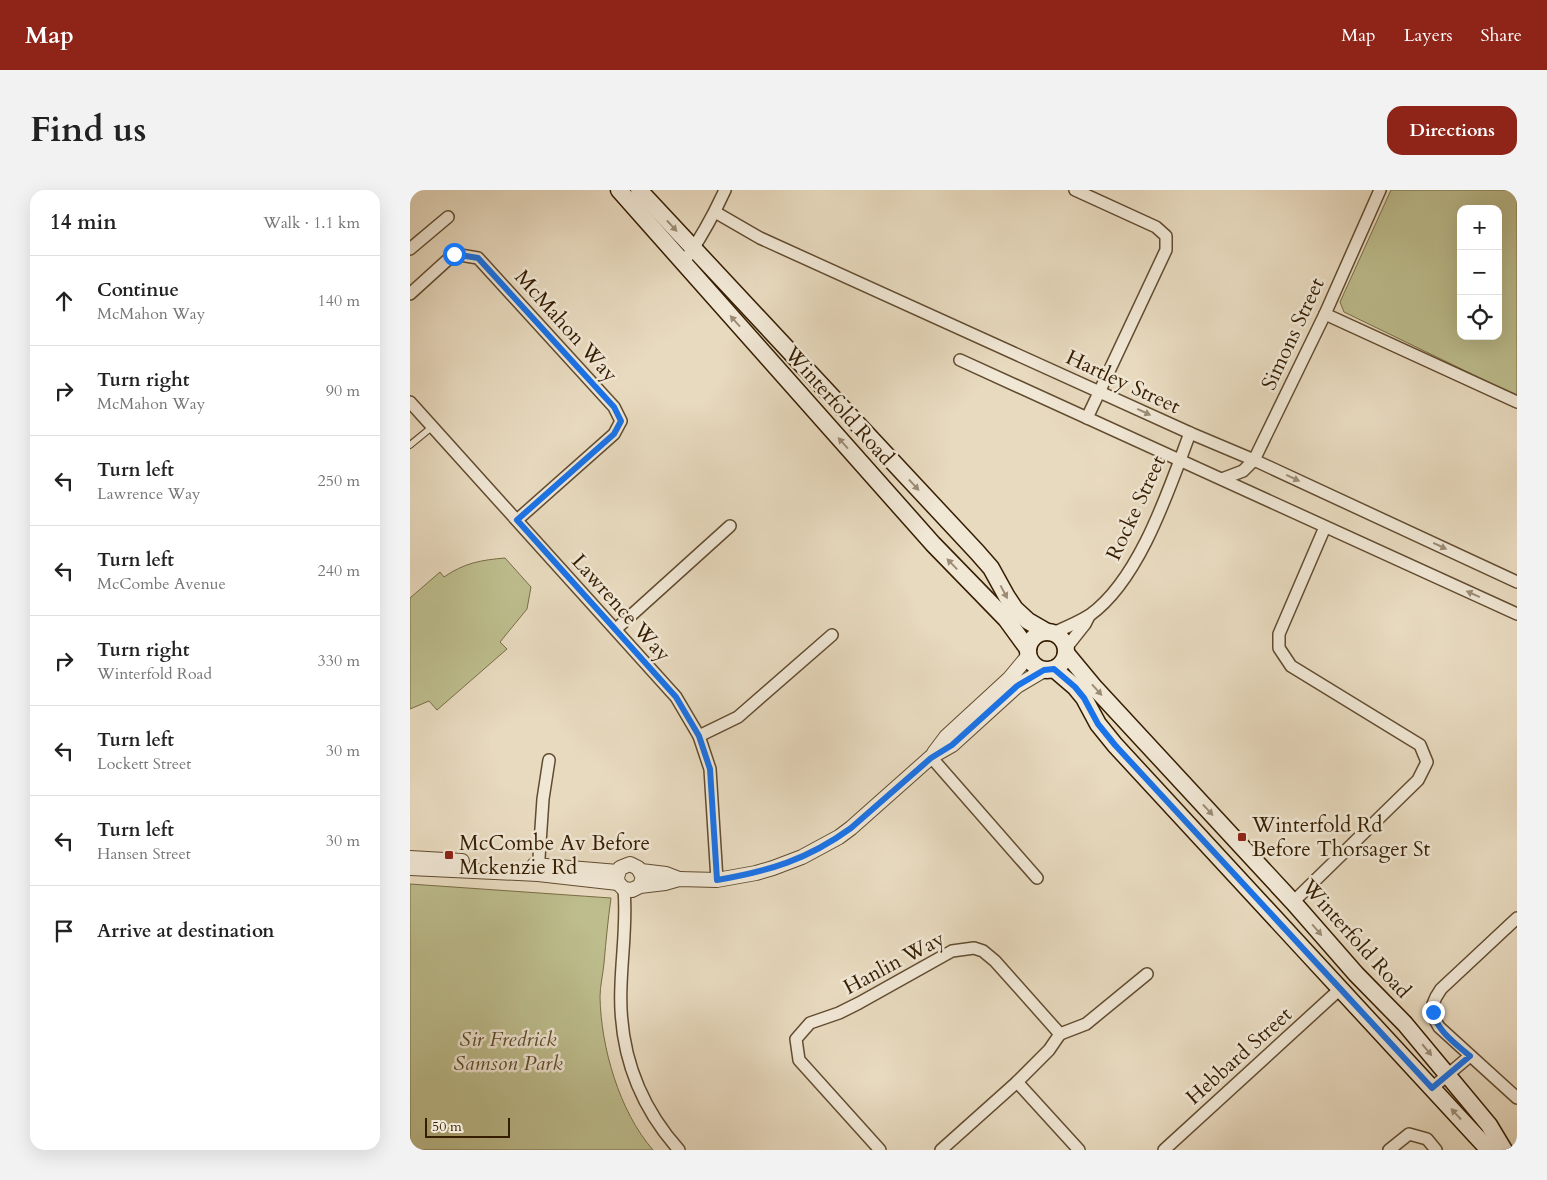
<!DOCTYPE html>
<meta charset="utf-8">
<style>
body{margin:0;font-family:Cardo,serif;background:#f2f2f2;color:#222}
.controls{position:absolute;right:15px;top:15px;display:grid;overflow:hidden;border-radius:10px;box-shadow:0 5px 20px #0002}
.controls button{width:45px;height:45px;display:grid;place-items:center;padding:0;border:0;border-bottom:1px solid #e0e0e0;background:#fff;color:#222;font:25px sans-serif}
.scale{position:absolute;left:15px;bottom:12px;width:85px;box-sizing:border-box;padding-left:5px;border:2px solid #351d00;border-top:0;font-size:14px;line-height:18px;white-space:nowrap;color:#351d00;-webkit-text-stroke:4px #f0e7d5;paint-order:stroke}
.stop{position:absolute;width:15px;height:15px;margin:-11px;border:4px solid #1a73e8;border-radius:50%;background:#fff}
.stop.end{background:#1a73e8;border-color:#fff;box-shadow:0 1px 5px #0008}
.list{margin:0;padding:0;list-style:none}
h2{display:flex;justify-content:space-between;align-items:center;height:65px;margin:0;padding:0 20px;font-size:21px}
h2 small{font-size:16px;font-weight:400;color:#767676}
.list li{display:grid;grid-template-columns:32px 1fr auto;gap:15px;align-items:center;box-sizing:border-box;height:90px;padding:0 20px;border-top:1px solid #e0e0e0}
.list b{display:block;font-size:19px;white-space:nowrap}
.list p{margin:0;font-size:16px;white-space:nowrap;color:#767676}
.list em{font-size:16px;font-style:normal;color:#767676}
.icon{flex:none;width:28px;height:28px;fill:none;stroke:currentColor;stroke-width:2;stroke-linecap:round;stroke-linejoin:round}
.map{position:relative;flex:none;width:1107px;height:960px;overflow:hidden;border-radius:15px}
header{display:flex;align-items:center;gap:30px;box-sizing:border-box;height:70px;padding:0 25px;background:#8f2418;color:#fff}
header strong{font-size:24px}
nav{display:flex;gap:28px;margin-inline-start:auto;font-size:18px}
.intro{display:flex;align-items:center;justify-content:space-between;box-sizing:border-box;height:120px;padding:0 30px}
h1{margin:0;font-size:35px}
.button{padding:12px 22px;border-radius:15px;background:#8f2418;color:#fff;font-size:18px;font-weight:700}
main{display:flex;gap:30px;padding:0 30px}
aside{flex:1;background:#fff;border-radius:15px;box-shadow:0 5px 20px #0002}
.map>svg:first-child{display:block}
.green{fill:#bdbd8d;stroke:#796d46;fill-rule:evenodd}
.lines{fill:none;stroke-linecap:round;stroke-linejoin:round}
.service-casing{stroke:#624c30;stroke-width:8}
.minor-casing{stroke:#624c30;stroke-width:14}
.tertiary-casing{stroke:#624c30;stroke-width:16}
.secondary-casing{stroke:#351d00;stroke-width:19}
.service{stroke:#f0e7d5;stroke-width:5.5}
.minor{stroke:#f0e7d5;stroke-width:11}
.tertiary{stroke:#f0e7d5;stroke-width:14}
.secondary{stroke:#f0e7d5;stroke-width:16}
.oneway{fill:#9c8c75}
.route{stroke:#1a73e8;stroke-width:6}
.poi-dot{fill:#8f2418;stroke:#f0e7d5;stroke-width:2}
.labels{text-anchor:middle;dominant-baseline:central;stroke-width:5;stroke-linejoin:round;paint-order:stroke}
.street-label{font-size:21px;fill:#351d00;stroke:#f0e7d5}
.poi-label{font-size:21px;fill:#351d00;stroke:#f0e7d5;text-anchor:start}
.park-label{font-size:21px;font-style:italic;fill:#5e4d2a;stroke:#f0e7d5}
</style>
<header>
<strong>Map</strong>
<nav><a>Map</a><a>Layers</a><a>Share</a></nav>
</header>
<div class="intro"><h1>Find us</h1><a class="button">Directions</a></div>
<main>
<aside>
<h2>14 min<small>Walk · 1.1 km</small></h2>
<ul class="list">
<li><svg class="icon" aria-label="ahead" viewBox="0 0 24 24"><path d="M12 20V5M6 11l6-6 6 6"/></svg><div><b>Continue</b><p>McMahon Way</p></div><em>140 m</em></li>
<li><svg class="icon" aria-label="right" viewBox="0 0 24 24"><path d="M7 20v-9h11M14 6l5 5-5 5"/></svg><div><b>Turn right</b><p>McMahon Way</p></div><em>90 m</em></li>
<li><svg class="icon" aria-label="left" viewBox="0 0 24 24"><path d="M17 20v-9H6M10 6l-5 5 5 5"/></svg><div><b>Turn left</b><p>Lawrence Way</p></div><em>250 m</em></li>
<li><svg class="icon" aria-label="left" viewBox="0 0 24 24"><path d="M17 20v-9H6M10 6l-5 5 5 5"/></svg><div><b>Turn left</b><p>McCombe Avenue</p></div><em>240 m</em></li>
<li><svg class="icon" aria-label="right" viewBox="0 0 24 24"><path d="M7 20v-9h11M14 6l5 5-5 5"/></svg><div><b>Turn right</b><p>Winterfold Road</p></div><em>330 m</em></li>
<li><svg class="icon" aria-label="left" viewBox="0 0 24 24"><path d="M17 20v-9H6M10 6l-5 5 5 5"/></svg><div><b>Turn left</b><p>Lockett Street</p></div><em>30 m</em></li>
<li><svg class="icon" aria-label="left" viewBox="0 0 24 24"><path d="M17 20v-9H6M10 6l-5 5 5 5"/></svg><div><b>Turn left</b><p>Hansen Street</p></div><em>30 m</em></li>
<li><svg class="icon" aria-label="arrive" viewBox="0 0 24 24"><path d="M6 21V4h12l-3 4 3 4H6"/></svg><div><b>Arrive at destination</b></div></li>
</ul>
</aside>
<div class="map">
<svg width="1107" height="960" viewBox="0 0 1107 960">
<rect width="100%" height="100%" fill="#e8dabf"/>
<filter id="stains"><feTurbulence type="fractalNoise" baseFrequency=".004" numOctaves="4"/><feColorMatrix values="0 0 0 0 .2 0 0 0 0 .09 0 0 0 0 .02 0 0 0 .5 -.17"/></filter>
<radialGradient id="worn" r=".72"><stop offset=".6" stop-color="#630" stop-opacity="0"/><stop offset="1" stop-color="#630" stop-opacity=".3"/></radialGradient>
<g class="green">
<path d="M 981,0 L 1107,0 L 1107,206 L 934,122 L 930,112 ZM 1051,19 L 1088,19 L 1088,146 L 1051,146 Z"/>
<path d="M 95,368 L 121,397 L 117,419 L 90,452 L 97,459 L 27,520 L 19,511 L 0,519 L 0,408 L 30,382 L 34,387 C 54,373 71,370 95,368 Z"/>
<path d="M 0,694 L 201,708 C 198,729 196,751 194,773 C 193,784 190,796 190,807 C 191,857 209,921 243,960 L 0,960 Z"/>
</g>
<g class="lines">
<g class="service-casing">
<path id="service" d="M 0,255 L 22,237"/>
</g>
<g class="minor-casing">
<g id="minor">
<path d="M 665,0 L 746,37 L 756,46 L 756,60 L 677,228"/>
<path d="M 305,22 L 350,48 L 780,243 L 844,270 L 1107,392"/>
<path d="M 0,59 L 38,27"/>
<path d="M 273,73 C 290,50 303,26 315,0"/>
<path d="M 0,104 L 44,64 L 68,68 L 204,217 L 211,231 L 204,244 L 107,330"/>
<path d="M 915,124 L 1107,212"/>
<path d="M 550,170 L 1107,424"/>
<path d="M 0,212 L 266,507 L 289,546 L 300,579 L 307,690"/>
<path d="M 812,289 L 833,281 L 844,270 L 915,124 L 970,0"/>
<path d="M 206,439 L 320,336"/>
<path d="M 643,443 C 655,438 669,432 680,425 C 730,389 759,299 780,243"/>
<path d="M 656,458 L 675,434 L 679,426"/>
<path d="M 289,546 L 328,527 L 422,445"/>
<path d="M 521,567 L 627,688"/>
<path d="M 128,683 L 133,609 L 139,570"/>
<path d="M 214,699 C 217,731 212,763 211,795 C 208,859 227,913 269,960"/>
<path d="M 883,712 L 1008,590 L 1017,572 L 1010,555 L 881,476 L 869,458 L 869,444 L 915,337"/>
<path d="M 1107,728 L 1031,799 L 1026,807 L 1023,814 L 1025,830 L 1029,837 L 1107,908"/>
<path d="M 650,844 L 676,834 L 737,784"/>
<path d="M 607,892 L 669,960"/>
<path d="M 1022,898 L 1060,866"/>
<path d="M 470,960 L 389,870 L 386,849 L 400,833 L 429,823 L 449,813 L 542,761 L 564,758 L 573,761 L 585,771 L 650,844"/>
<path d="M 531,960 L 607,892 L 639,860 L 650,844"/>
<path d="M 754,960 L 930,799"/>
<path d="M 979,960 L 999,944 L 1017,949 L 1026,960"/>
</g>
</g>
<g class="tertiary-casing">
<g id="tertiary">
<path d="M 524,563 L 536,547 L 599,489 L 619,465"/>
<path d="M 0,668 L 52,671"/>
<path d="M 124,675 L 208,682"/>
<path d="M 0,678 L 128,684 L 208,693"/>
<path d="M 231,681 L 256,684 L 269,689"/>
<path d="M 230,696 L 233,687 L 228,678 L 220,674 L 210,678 L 207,687 L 208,693 L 214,699 L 222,700 L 230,696 L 255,693 L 269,689 L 307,690 L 346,683 L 363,678 L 392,667 L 429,647 L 441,638 L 521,567 L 542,555 L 607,496 L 634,480"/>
</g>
</g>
<g class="secondary-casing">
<g id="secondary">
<path d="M 209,0 L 523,354 L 596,429 L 618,459"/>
<path d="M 229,0 L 567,362 L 581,378 L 597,407 L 605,419 L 618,431 L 637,442"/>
<circle cx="637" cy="461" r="19"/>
<path d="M 656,463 L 685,498 L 883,712 L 946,784 L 995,834 L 1079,935 L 1094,960"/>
<path d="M 644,479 L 665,497 L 674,508 L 688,534 L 705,555 L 1079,960"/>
</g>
</g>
<use href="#service" class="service"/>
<use href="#minor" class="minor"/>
<use href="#tertiary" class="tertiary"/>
<use href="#secondary" class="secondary"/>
</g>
<defs><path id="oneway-solid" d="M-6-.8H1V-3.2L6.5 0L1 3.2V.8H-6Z" transform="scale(1.25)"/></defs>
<g class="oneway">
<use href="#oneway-solid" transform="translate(262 36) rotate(47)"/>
<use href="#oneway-solid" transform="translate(325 131) rotate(-132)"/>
<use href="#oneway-solid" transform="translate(734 222) rotate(25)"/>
<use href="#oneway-solid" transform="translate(433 253) rotate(-132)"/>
<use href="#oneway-solid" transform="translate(883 288) rotate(25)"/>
<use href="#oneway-solid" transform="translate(504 295) rotate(47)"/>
<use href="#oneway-solid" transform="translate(1030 356) rotate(25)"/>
<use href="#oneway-solid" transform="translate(542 374) rotate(-134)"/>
<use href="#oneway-solid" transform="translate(594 402) rotate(62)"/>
<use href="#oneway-solid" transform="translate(1063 404) rotate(-156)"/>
<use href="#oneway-solid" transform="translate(687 500) rotate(48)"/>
<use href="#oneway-solid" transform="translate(798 620) rotate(47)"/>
<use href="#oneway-solid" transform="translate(907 740) rotate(49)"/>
<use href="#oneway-solid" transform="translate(1017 860) rotate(50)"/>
<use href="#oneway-solid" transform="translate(1046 924) rotate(-133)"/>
</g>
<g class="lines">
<path class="route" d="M 44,64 L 68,68 L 204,217 L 211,231 L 204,244 L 107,330 L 266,507 L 289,546 L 300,579 L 307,690 C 359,681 397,670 441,638 L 521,568 L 542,555 L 607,496 L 634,480 L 644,479 L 665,497 L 674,508 L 688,534 L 705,555 L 1022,898 L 1060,866 C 1046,854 1027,841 1023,822"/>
</g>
<g class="poi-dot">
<rect x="827" y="642" width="10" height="10" rx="2.5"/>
<rect x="34" y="660" width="10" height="10" rx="2.5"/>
</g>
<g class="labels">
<g class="street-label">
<text transform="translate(156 136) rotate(48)">McMahon Way</text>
<text transform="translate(883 144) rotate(-65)">Simons Street</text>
<text transform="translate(713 192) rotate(25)">Hartley Street</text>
<text transform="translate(429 216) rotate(48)">Winterfold Road</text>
<text transform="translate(726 318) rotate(-65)">Rocke Street</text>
<text transform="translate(211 418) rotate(48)">Lawrence Way</text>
<text transform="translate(946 749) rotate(48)">Winterfold Road</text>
<text transform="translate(484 773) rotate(-28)">Hanlin Way</text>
<text transform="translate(829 866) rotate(-42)">Hebbard Street</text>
</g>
<g class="poi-label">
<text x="842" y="635">Winterfold Rd<tspan x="842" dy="24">Before Thorsager St</tspan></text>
<text x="49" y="653">McCombe Av Before<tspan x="49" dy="24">Mckenzie Rd</tspan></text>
</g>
<g class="park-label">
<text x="98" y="849">Sir Fredrick<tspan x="98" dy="24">Samson Park</tspan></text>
</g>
</g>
<rect width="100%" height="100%" filter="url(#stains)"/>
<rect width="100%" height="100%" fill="url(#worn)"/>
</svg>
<div class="controls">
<button>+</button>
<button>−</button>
<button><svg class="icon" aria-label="locate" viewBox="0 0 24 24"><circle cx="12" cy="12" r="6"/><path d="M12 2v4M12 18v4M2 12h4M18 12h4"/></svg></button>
</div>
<div class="scale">50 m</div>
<div class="stop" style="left:44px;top:64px"></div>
<div class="stop end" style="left:1023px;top:822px"></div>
</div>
</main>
